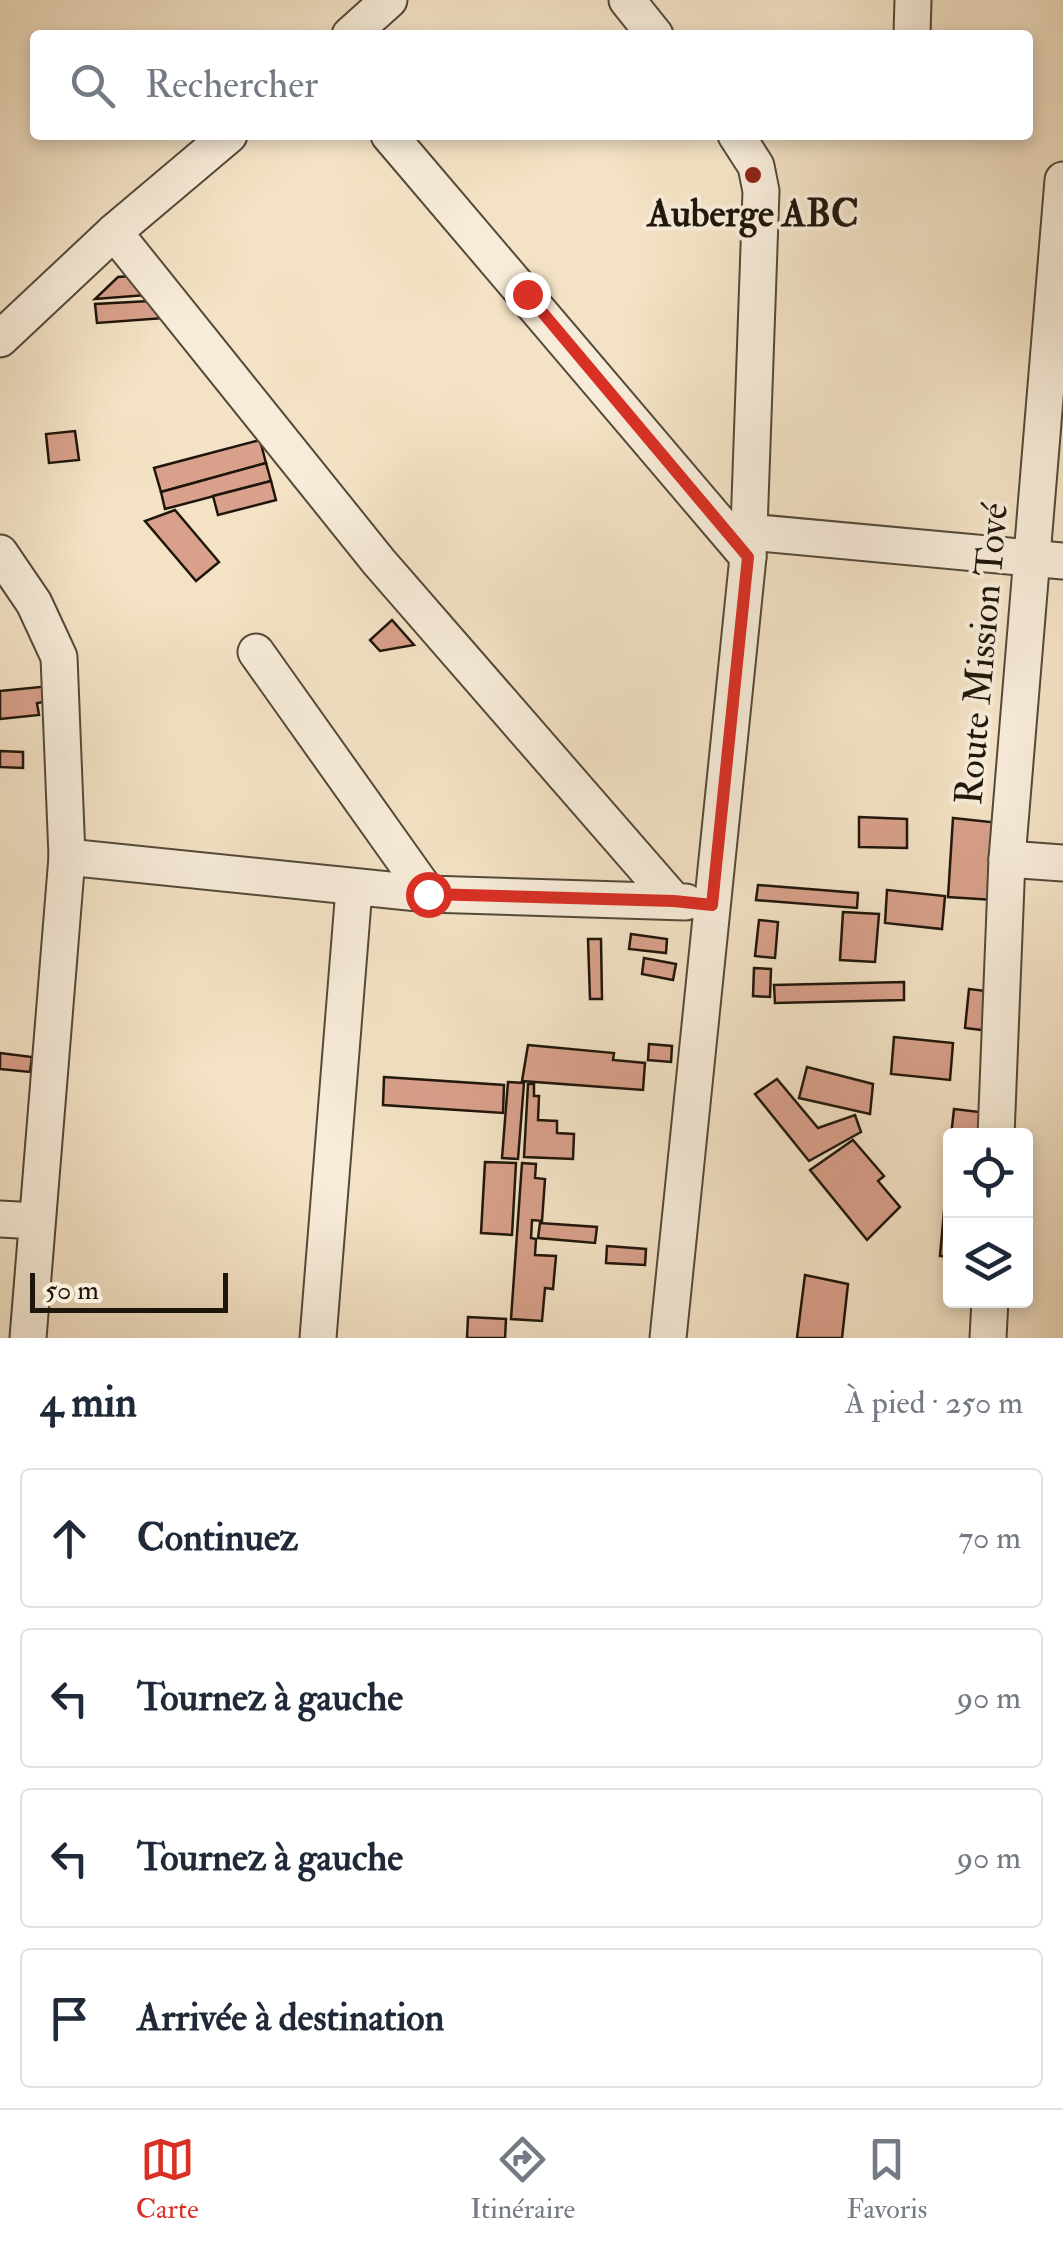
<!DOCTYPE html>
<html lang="fr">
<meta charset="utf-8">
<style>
body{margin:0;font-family:"IM FELL Double Pica",serif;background:#f6f6f7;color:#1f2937}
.controls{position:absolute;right:30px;bottom:30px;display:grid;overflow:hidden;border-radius:10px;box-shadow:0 5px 15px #0003}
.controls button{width:90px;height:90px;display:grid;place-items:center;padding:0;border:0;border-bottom:2px solid #e0e1e3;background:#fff;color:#1f2937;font:50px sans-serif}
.scale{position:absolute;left:30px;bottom:25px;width:198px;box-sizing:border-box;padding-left:10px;border:5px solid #1f160b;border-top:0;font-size:28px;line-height:35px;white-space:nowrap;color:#1f160b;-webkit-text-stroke:8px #f7ecd9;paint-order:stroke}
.stop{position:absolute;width:30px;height:30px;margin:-22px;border:8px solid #d93025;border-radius:50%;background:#fff}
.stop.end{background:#d93025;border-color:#fff;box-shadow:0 2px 10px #0008}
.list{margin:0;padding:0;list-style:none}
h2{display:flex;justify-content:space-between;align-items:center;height:130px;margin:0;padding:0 40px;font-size:42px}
h2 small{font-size:32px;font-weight:400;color:#747a83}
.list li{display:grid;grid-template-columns:65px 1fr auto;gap:30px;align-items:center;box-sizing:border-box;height:140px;margin:0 20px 20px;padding:0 20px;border:2px solid #e0e1e3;border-radius:10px}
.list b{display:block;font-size:38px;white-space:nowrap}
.list em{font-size:32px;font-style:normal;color:#747a83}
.icon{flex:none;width:55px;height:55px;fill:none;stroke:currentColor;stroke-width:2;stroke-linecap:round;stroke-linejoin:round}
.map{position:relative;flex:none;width:1063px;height:1338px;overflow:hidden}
.search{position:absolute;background:#fff;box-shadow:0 5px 15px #0003;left:30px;right:30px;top:30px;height:110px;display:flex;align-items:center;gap:25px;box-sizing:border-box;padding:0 35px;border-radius:10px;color:#747a83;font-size:38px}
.sheet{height:770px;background:#fff}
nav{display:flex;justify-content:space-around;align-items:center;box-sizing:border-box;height:140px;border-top:2px solid #e0e1e3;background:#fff;font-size:28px;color:#747a83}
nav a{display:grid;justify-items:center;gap:5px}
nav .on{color:#d93025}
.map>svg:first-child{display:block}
.building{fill:#d9a08b;stroke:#1f160b;stroke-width:2.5}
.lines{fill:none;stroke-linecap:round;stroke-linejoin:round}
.minor-casing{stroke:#54493a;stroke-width:39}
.minor{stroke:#f7ecd9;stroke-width:35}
.route{stroke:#d93025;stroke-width:12}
.poi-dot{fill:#8f2418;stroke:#f7ecd9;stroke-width:4}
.labels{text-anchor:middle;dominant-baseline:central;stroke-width:8;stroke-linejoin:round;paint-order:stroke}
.poi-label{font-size:38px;font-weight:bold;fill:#1f160b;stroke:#f7ecd9}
.street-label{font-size:38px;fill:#1f160b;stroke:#f7ecd9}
</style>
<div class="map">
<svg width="1063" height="1338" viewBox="0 0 1063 1338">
<rect width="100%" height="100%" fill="#f3e2c5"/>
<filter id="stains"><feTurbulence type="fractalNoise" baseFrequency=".002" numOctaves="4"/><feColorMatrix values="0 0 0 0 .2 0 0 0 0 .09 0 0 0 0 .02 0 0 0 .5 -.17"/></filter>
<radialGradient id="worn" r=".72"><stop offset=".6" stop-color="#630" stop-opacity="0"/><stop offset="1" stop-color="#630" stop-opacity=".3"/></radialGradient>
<g class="building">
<path d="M 130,276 L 147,295 L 95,299 L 118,277 Z"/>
<path d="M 150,301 L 165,318 L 97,323 L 95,304 Z"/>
<path d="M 75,431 L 79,460 L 49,463 L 46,434 Z"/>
<path d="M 260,440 L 266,463 L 161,492 L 154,468 Z"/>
<path d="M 266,463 L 271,481 L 165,509 L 161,492 Z"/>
<path d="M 271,481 L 276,500 L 218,515 L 213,496 Z"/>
<path d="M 175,510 L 219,562 L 196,581 L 145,521 Z"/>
<path d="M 392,620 L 414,645 L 380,651 L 370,640 Z"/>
<path d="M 50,686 L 51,701 L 37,703 L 39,715 L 0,719 L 0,691 Z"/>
<path d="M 0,751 L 23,752 L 23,768 L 0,767 Z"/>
<path d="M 859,817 L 907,819 L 907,848 L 859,847 Z"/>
<path d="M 953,818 L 1000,823 L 994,900 L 948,897 Z"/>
<path d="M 758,885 L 858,893 L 857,908 L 756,900 Z"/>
<path d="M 887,890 L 945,896 L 942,929 L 885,923 Z"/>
<path d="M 843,912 L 879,914 L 875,962 L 840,960 Z"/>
<path d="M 759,920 L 778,922 L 775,958 L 755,956 Z"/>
<path d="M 631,934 L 667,939 L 666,953 L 629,949 Z"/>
<path d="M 588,939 L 601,939 L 602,999 L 590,999 Z"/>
<path d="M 644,958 L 676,964 L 673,980 L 642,974 Z"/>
<path d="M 754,968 L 771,969 L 770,997 L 753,996 Z"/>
<path d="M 904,982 L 904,1000 L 775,1003 L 774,985 Z"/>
<path d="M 969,989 L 986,991 L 982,1030 L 965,1028 Z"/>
<path d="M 894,1037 L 953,1043 L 950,1080 L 891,1074 Z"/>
<path d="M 649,1044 L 672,1046 L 671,1062 L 648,1060 Z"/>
<path d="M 528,1045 L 614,1053 L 613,1060 L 645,1063 L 643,1090 L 522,1081 Z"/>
<path d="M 0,1053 L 32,1057 L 30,1072 L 0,1069 Z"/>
<path d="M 807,1067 L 873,1084 L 870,1114 L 799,1098 Z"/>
<path d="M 384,1077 L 504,1085 L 503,1113 L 383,1105 Z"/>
<path d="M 777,1079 L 818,1128 L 855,1115 L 861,1132 L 809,1161 L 755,1094 Z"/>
<path d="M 508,1082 L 524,1083 L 518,1159 L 502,1158 Z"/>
<path d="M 528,1084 L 534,1084 L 534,1096 L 539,1096 L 538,1120 L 557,1121 L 557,1133 L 574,1134 L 573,1159 L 524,1157 Z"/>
<path d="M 954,1109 L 988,1113 L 986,1136 L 951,1136 Z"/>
<path d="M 853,1140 L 884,1176 L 878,1181 L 900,1207 L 867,1240 L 810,1170 Z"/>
<path d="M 950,1145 L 950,1257 L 940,1256 Z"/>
<path d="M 485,1162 L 516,1163 L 512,1235 L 481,1233 Z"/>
<path d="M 522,1163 L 536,1164 L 535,1178 L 545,1179 L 542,1221 L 532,1220 L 531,1238 L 536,1239 L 535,1255 L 556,1256 L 553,1289 L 545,1288 L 542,1321 L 511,1319 Z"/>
<path d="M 540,1223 L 597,1227 L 595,1243 L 538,1238 Z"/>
<path d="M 607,1246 L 646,1249 L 645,1265 L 606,1263 Z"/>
<path d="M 805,1275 L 848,1284 L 842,1338 L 797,1338 Z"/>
<path d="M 468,1317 L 506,1319 L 505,1338 L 467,1338 Z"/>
</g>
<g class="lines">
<g class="minor-casing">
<g id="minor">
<path d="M 627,0 L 655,35"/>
<path d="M 350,35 L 389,0"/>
<path d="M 912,35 L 913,0"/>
<path d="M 389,135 L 748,557"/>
<path d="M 114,232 L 379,562 L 674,901"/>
<path d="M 0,339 L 114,232 L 229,135"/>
<path d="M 749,532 L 1063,561"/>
<path d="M 0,553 L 34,603 L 59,657 L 67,857 L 28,1338"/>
<path d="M 256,652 L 428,894"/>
<path d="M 67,857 L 428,894 L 686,902"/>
<path d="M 1007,859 L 1063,863"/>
<path d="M 996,1136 L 1007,859 L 1063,180"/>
<path d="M 0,1219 L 36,1221"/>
<path d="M 318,1338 L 354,889"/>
<path d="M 668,1338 L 748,557 L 761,191 L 756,166 L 736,135"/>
<path d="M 988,1338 L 990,1300"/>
</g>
</g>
<use href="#minor" class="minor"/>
</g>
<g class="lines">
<path class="route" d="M 428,894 L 674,901 L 712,905 L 748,557 L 527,294"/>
</g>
<circle class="poi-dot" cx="753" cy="175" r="10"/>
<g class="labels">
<g class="poi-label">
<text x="753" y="214">Auberge ABC</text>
</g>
<g class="street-label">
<text transform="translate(982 654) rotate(-85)">Route Mission Tové</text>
</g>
</g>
<rect width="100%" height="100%" filter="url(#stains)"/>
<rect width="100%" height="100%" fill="url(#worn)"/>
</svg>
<div class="controls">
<button><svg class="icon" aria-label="locate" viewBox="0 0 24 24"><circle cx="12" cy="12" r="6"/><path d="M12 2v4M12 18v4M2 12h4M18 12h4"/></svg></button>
<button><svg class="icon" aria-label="layers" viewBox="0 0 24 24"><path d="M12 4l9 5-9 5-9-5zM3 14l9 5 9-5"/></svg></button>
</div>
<div class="scale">50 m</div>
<div class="stop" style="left:428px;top:894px"></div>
<div class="stop end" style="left:527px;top:294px"></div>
<div class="search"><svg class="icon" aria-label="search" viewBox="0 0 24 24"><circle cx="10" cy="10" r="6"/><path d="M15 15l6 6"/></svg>Rechercher</div>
</div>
<section class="sheet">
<h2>4 min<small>À pied · 250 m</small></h2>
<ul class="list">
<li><svg class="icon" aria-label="ahead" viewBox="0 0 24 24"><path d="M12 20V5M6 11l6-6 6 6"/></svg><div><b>Continuez</b></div><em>70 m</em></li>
<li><svg class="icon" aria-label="left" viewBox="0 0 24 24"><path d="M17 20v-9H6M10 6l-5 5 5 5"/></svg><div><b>Tournez à gauche</b></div><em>90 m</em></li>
<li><svg class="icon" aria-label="left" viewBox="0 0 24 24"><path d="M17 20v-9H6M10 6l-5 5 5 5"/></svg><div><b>Tournez à gauche</b></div><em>90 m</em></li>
<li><svg class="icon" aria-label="arrive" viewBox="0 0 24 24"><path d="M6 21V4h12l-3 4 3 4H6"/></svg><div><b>Arrivée à destination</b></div></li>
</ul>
</section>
<nav>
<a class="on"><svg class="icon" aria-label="map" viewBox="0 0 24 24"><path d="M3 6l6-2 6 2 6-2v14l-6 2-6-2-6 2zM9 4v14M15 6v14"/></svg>Carte</a>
<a><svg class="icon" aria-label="directions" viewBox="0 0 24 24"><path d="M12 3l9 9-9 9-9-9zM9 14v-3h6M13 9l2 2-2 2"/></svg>Itinéraire</a>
<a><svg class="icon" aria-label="saved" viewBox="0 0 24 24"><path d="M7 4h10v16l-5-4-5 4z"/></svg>Favoris</a>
</nav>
